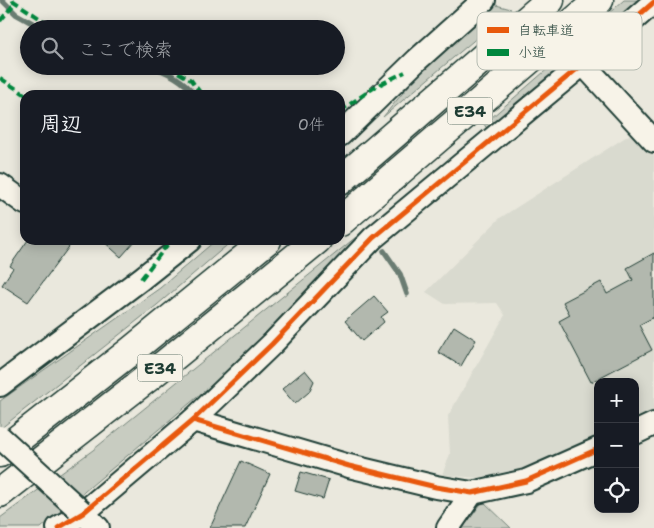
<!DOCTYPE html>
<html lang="ja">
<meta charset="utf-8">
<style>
body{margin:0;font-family:"Shantell Sans","Klee One",sans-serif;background:#20242c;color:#f1f3f6}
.controls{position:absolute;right:15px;bottom:15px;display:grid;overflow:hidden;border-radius:10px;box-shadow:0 2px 12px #0003}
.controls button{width:45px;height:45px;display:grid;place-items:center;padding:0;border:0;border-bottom:1px solid #363941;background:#171b24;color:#f1f3f6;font:25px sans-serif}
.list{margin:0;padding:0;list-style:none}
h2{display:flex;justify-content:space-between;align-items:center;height:65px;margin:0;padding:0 20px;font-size:21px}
h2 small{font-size:16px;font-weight:400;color:#9ea1a6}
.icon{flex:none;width:28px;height:28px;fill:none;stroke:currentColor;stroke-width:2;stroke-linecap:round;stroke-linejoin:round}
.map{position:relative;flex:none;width:654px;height:528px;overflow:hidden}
.search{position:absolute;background:#171b24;box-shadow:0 2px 12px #0003;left:20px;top:20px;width:325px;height:55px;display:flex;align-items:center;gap:12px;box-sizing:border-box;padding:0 18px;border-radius:28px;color:#9ea1a6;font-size:19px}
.panel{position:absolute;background:#171b24;box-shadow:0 2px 12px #0003;left:20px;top:90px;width:325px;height:155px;border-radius:15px}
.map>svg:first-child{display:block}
.built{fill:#d9dacf}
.green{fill:#c8ccc1;stroke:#74847a}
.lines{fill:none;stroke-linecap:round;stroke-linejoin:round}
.stream{stroke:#6a7c72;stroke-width:5.5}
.building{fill:#b2b8ae;stroke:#1f3d34}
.minor-tunnel{stroke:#c1c6bb;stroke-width:22;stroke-dasharray:22 11;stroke-linecap:butt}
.minor-casing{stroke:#1f3d34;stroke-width:26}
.highway-casing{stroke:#1f3d34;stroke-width:31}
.minor{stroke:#f7f3e8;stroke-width:22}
.highway{stroke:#f7f3e8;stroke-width:28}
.minor-bridge-casing{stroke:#1f3d34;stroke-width:26;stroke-linecap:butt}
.minor-bridge{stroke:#f7f3e8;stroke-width:22}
.quiet{stroke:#00873e;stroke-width:4;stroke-dasharray:8 4;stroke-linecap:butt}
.cycleway-casing{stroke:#f7f3e8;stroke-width:8}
.cycleway{stroke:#e8590c;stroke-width:5}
.labels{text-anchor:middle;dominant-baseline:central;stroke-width:4.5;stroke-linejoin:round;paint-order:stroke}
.shield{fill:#f7f3e8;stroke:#60746a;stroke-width:1}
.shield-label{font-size:16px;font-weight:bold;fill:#1f3d34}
.key{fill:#f7f3e8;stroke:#b6bcb2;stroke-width:1}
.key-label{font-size:14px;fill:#1f3d34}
</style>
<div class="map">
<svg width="654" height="528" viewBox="0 0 654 528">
<rect width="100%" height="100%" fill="#eae8dd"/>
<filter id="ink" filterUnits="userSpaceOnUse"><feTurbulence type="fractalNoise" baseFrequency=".02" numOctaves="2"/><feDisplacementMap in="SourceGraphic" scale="10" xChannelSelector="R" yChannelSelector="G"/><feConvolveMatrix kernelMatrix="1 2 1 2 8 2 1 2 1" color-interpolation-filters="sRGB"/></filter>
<g filter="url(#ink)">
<path class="built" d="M 632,133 L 654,155 L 654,412 L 635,420 L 635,382 L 598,382 L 598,437 L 530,467 L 478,478 L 442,475 L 450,454 L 448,416 L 505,315 L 497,303 L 445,304 L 426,292 L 500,218 Z"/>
<g class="green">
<path d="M 624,0 L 642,0 L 593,42 L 581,38 Z"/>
<path d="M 496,5 L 511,9 L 383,117 L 420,72 Z"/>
<path d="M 559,59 L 557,77 L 489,132 L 484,124 Z"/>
<path d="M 361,233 L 245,357 L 41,528 L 0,528 L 0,518 L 93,450 Z"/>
<path d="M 216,240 L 233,240 L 157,305 L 0,429 L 0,401 L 160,288 Z"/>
<path d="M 483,501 L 511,528 L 463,528 Z"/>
</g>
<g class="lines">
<g class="stream">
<path d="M 2,0 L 16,14 L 43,29"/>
<path d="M 150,66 C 167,71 185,81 195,95"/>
<path d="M 384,251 L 400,274 L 407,294"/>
</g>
</g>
<g class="building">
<path d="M 28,240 L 74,240 L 28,302 L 2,285 L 13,268 L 10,266 Z"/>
<path d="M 102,240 L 136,240 L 121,257 Z"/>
<path d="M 654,253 L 654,317 L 639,325 L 652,350 L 591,382 L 559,321 L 570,315 L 563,302 L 601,282 L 607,294 L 633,280 L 627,268 Z"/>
<path d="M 374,296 L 388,312 L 381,317 L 384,322 L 362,341 L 345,321 Z"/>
<path d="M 454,326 L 476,340 L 461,366 L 438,352 Z"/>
<path d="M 305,370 L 314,381 L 309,392 L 295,404 L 282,389 Z"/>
<path d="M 241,461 L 270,474 L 245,528 L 210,528 Z"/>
<path d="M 301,472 L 329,480 L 323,499 L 295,491 Z"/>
</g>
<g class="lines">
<path class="minor-tunnel" d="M 527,0 L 570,48"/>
<g class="minor-casing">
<g id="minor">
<path d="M 575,55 L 654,141"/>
<path d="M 340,135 L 417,60 L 484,0"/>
<path d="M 0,185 L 25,203"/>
<path d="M 0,385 L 141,279 L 190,240"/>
<path d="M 193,420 L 349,466 L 436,487 L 472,493 L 526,481 L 598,449"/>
<path d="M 635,433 L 654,424"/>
<path d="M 83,513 L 98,528"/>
<path d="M 58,528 L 83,513 L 193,420 L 272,344 L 373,238 L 584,63 L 654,2"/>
<path d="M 448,528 L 472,493"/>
</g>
</g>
<g class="highway-casing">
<g id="highway">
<path d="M 340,181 L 550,0"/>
<path d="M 340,222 L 599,0"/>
<path d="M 0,453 L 132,350 L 267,240"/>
<path d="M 0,493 L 150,376 L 317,240"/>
</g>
</g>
<use href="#minor" class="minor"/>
<use href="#highway" class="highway"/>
<g class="minor-bridge-casing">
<path id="minor-bridge" d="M 0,437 L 83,513"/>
</g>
<use href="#minor-bridge" class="minor-bridge"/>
<g class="quiet">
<path d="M 12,0 L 56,29"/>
<path d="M 0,21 L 15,3"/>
<path d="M 168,66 L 191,80 L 202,95"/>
<path d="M 0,78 L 26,95"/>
<path d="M 340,111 L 375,87 L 405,72"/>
<path d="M 141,279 L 171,240"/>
</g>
<g class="cycleway-casing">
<g id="cycleway">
<path d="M 193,420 L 349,466 L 436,487 L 472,493 L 526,481 L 598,449"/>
<path d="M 58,528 L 83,513 L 193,420 L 272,344 L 373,238 L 584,63 L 654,2"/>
</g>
</g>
<use href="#cycleway" class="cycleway"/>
</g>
</g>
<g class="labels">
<g class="shield">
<rect x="447.5" y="97.5" width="45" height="27" rx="4"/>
<rect x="137.5" y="354.5" width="45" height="27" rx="4"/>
</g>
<g class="shield-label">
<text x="470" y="111">E34</text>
<text x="160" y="368">E34</text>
</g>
</g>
<rect x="477" y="12" width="165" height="58" rx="8" class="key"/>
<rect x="487" y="27" width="22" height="6" fill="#e8590c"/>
<rect x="487" y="49" width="22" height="7" fill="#00873e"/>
<g class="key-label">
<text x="518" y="35">自転車道</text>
<text x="518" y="57">小道</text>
</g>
</svg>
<div class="controls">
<button>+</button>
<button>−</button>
<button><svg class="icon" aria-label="locate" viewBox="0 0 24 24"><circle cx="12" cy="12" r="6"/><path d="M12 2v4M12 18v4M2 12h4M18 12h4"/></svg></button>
</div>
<div class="search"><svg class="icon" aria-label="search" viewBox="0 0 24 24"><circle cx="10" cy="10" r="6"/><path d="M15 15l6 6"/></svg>ここで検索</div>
<section class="panel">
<h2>周辺<small>0件</small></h2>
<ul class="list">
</ul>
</section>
</div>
